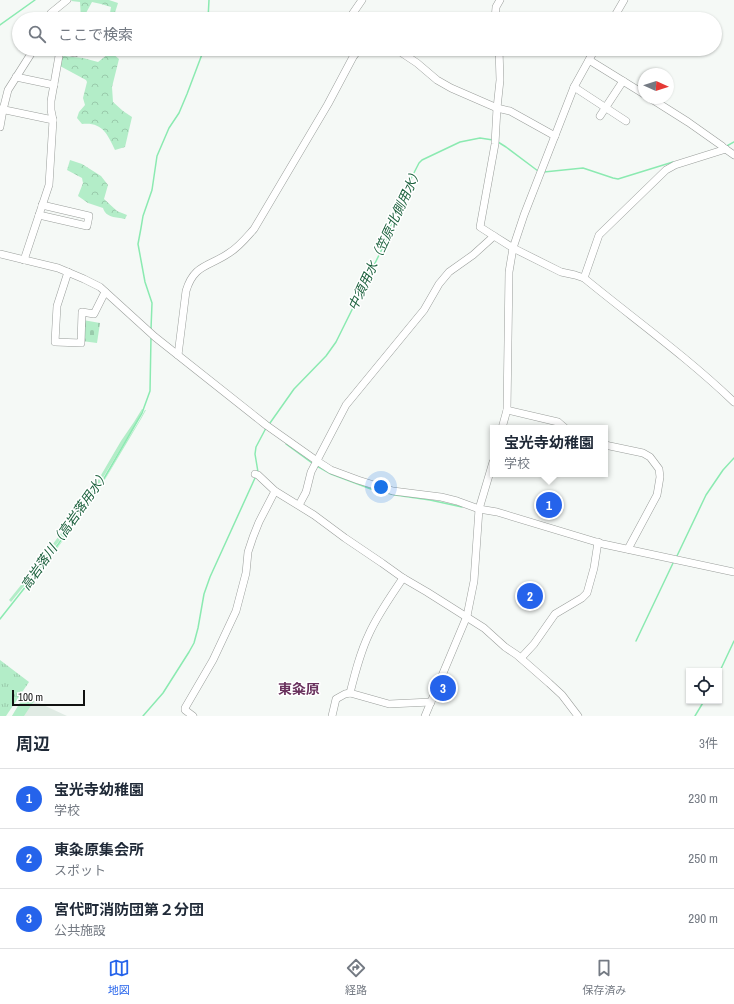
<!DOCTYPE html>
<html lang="ja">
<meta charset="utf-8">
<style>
body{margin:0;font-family:"Archivo Narrow","Noto Sans JP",sans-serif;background:#f6f6f7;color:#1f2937}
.controls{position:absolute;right:12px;bottom:12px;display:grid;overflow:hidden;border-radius:0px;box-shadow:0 1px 3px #0004}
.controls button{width:36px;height:36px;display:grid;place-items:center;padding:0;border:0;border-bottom:1px solid #e0e1e3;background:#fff;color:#1f2937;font:20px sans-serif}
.compass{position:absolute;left:638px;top:68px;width:36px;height:36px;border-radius:50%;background:#fff;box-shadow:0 1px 3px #0004;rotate:93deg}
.scale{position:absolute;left:12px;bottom:10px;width:73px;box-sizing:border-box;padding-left:4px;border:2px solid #111211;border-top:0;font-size:11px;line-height:14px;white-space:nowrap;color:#111211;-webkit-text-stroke:3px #fff;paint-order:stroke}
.you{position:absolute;left:381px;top:487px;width:14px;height:14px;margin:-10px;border:3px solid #fff;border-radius:50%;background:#1a73e8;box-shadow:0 0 0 6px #1a73e833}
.badge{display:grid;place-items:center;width:26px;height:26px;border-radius:50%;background:#2563eb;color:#fff;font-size:13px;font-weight:700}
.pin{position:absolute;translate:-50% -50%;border:2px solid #fff;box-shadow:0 1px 4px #0006}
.popup{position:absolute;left:490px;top:425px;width:118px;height:52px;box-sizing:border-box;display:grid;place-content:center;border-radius:0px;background:#fff;filter:drop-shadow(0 1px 3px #0005);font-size:13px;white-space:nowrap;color:#747a83}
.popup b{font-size:15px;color:#1f2937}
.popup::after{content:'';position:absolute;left:50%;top:100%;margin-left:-8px;border:8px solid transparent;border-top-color:#fff}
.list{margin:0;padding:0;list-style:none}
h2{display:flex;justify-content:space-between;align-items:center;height:52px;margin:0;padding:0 16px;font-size:17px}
h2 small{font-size:13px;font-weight:400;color:#747a83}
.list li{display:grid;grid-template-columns:26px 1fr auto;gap:12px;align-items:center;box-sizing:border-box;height:60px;padding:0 16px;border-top:1px solid #e0e1e3}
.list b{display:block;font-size:15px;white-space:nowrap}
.list p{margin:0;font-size:13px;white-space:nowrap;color:#747a83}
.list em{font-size:13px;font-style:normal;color:#747a83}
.icon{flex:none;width:22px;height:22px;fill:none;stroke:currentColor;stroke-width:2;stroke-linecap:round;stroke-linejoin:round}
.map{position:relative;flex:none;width:734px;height:716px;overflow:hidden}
.search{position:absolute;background:#fff;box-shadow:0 1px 3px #0004;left:12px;right:12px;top:12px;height:44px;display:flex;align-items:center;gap:10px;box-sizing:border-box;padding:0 14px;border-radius:22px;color:#747a83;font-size:15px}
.sheet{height:232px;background:#fff}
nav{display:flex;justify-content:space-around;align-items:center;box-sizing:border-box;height:56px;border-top:1px solid #e0e1e3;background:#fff;font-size:11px;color:#747a83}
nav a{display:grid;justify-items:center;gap:2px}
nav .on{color:#2563eb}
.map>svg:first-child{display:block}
.built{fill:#e0ebe4}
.grass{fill:#b3edc8}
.forest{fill:url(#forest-crowns)}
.cemetery{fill:url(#cemetery-stones)}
.park{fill:url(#park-tufts)}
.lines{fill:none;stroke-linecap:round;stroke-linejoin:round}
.stream{stroke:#8beab1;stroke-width:1.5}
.minor-casing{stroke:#9a9e9b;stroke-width:8}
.minor{stroke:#fff;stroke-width:7}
.labels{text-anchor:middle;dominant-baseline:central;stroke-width:3;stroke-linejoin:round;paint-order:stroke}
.water-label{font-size:13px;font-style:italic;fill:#1d623e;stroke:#fff}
.quarter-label{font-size:14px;font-weight:bold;fill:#69315d;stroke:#fff}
</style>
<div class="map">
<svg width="734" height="716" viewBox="0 0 734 716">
<defs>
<pattern id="forest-crowns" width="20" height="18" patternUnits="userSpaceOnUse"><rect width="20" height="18" fill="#b3edc8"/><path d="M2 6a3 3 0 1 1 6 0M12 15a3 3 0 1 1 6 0" fill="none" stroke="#99caab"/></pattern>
<pattern id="cemetery-stones" width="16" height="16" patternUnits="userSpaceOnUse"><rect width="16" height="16" fill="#b3edc8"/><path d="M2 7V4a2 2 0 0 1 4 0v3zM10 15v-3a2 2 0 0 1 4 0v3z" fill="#99caab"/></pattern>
<pattern id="park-tufts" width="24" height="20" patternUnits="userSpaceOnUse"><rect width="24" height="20" fill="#b3edc8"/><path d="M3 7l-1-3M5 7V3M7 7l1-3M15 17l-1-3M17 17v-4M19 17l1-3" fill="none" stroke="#99caab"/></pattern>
</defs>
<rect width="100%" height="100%" fill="#f5f9f6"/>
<path class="built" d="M 24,696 L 67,716 L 12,716 Z"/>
<g class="grass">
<path d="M 143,409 L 136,423 L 101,481 L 63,536 L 42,563 L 41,562 L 41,560 L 76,513 L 97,482 L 121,441 L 134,422 L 142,409 Z"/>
<path d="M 145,410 L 146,410 L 141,419 L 94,498 L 45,565 L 44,564 L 69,532 L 102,484 L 126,442 L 139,421 Z"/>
<path d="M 38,564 L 41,565 L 11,602 L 9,600 Z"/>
<path d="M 24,696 L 34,701 L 24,716 L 12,716 Z"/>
</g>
<g class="forest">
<path d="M 72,0 L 109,0 L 118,3 L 113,19 L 107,19 L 110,13 L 111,7 L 101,4 L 92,2 L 86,13 L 81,19 L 80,2 L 71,1 Z"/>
<path d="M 107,49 L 112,49 L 112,53 L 119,59 L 112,87 L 113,102 L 123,111 L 132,117 L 125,147 L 115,150 C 107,133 102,122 82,124 L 77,118 L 79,112 L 85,105 L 83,98 L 87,82 L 86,80 L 60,66 L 63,56 L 83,58 L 98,62 L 107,55 Z"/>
<path d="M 70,160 L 82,164 L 101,176 L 108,185 L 104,199 L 117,211 L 127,215 L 125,219 C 116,217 106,218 103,208 L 88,203 L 78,196 L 83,183 L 82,178 L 67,170 Z"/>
</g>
<path class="cemetery" d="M 83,320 L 100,323 L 97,343 L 82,341 Z"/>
<path class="park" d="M 0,660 L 29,682 L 6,716 L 0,716 Z"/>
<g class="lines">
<g class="stream">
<path d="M 208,19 L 209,0"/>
<path d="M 0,25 L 35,0"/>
<path d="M 498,142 L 506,147 L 538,171"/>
<path d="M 725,147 L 734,142"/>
<path d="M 544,172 L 583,168 L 613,178 L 618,179 L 673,162"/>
<path d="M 151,329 L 152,303 L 145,282 L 138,244 L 141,228 L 143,216 L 152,190 L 157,156 L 169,128 L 179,113 L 187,94 L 204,49"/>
<path d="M 270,423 L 294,389 L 326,356 L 336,342 L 384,245 L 398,204 L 419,163 L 422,160 L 460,142 L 480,138 L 493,140"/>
<path d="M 286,444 L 312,463"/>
<path d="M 317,466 L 331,474 L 371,489 L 395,495 L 430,500 L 462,507"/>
<path d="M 258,472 L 255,454 L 256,447 L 266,428 L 267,429"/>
<path d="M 676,558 L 706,495 L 723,470 L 734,458"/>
<path d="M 0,619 L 49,557 L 82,511 L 102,482 L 142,413 L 150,391 L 151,337"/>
<path d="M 636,641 L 674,561"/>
<path d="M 719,673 L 734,641"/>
<path d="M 143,716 L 163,693 L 189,652 L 194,643 L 198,628 L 204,594 L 210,577 L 255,478"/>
<path d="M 695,716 L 704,701"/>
</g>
<g class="minor-casing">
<g id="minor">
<path d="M 49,19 L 51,13 L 67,0"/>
<path d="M 355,19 L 351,16 L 362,0"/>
<path d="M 495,19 L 496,7 L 500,0"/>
<path d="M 613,19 L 624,0"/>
<path d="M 57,49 L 75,53 L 76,49"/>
<path d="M 396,49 L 417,63 L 437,80 L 451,88 L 497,108 L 510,111 L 555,136"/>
<path d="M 499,49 L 500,80 L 497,108 L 495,144 L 480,227 L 494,236 L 513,248 L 561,272 L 575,275 L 584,278 C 634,319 687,357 734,402"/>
<path d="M 589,60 L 644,94"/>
<path d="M 16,77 L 54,85"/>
<path d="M 574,87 L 626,121"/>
<path d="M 650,98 L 688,122 L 722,146"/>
<path d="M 0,109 L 53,120 L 49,185 L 24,260"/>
<path d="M 600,116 L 623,81"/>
<path d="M 53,120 L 51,110 L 51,101 L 60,50"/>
<path d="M 0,127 L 3,110 L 8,90 L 34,49"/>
<path d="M 724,148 L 734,155"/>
<path d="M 39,215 L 87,226 L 89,216 L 42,205"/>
<path d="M 0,254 L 58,268 L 84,279 L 100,287 L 155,337 L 266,425 L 317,461 L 331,470 L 358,480 L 393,491 L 441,497 L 457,501 L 479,509 L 497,512 L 603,544 L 734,572"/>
<path d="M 68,272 L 57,306 L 55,342 L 81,343 L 82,312 L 94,314 L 105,292"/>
<path d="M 584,278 L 599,235 L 666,170 L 675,165 L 726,149"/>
<path d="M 178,355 L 186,291 C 194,264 209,267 229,253 C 239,247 246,238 254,229 L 328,104 L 353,57 L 359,49"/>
<path d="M 507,410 L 558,422 L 565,428"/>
<path d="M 502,428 L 507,410 L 509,272 L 513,248 L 524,215 L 574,87 L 595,49"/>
<path d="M 605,445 L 643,453 L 650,457 L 659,469 L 660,477 L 657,495 L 628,549"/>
<path d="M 255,474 L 258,475 L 275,491 L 314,515 L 345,538 L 382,563 L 403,578 L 427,592 L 484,628 L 505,647 L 517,655 L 549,683 L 562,695 L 578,716"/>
<path d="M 299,505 L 306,492 L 311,472 L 346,405 L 424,310 L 439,284 L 449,272 L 473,255 L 494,236"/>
<path d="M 521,658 L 534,644 L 555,614 L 582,598 L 587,593 L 594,568 L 598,542"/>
<path d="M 350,693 C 355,673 360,653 369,634 C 378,614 391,596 403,578"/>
<path d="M 193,716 L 185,710 L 185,708 L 213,660 L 236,611 L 246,573 L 248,552 L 253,537 L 259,522 L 275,491"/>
<path d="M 332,716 L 336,699 L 345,694 L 350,693 L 389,704 L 431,702"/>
<path d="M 425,716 L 467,616 L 474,581 L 479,509 L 493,462"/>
</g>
</g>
<use href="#minor" class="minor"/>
</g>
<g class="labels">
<g class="water-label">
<text transform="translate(385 239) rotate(-65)">中須用水（笠原北側用水）</text>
<text transform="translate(65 530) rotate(-55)">高岩落川（高岩落用水）</text>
</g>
<g class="quarter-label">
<text x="299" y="689">東粂原</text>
</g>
</g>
</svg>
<div class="controls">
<button><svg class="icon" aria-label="locate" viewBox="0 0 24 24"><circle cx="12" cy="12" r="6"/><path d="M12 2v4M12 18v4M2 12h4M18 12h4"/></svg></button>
</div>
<svg class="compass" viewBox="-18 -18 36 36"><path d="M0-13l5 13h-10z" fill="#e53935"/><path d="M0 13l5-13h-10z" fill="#747a83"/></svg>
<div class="scale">100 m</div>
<div class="you"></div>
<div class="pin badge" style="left:549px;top:505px">1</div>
<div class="popup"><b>宝光寺幼稚園</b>学校</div>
<div class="pin badge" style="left:530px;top:596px">2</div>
<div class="pin badge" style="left:443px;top:688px">3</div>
<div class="search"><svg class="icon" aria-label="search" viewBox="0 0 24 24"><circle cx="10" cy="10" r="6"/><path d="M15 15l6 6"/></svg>ここで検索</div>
</div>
<section class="sheet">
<h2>周辺<small>3件</small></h2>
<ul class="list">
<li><span class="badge">1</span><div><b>宝光寺幼稚園</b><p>学校</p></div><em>230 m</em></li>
<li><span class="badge">2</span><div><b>東粂原集会所</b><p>スポット</p></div><em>250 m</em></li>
<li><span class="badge">3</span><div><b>宮代町消防団第２分団</b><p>公共施設</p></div><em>290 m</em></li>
</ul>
</section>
<nav>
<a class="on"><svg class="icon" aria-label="map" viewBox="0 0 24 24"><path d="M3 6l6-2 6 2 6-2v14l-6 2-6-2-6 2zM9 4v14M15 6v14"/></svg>地図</a>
<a><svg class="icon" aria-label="directions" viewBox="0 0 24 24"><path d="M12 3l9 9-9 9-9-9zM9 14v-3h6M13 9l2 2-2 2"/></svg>経路</a>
<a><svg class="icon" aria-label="saved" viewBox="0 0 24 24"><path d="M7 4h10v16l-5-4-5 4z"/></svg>保存済み</a>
</nav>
